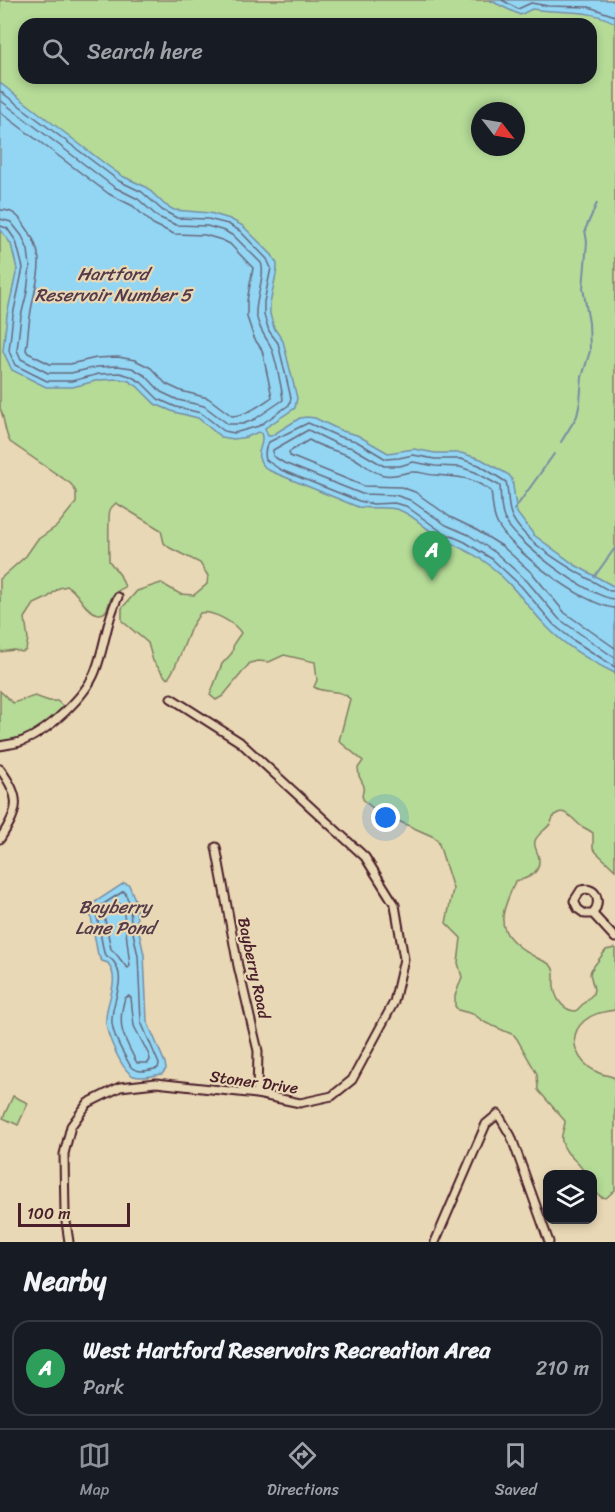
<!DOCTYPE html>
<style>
body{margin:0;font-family:Sriracha,sans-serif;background:#20242c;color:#f1f3f6}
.controls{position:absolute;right:18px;bottom:18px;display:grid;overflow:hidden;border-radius:12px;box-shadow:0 3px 9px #0003}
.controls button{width:54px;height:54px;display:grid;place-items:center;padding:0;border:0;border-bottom:2px solid #363941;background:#171b24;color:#f1f3f6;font:30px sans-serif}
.compass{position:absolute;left:471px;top:102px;width:54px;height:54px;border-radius:50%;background:#171b24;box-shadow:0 3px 9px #0003;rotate:121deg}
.scale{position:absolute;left:18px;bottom:15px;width:112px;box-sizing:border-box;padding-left:6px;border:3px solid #4a1f2b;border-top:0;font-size:16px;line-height:21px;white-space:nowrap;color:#4a1f2b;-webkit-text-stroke:4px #e9d8b5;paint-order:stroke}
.you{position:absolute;left:386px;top:818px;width:21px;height:21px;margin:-15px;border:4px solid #fff;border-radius:50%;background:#1a73e8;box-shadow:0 0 0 9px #1a73e833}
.badge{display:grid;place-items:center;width:39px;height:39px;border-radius:50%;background:#8c9099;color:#fff;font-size:20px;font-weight:700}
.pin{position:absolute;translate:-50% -50px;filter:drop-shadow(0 2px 3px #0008)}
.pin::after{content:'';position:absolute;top:32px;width:21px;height:18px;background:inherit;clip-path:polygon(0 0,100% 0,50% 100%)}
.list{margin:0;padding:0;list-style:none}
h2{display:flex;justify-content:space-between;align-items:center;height:78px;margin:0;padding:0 24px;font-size:26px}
h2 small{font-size:20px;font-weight:400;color:#9ea1a6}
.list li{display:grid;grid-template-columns:39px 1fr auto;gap:18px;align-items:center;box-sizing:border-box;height:96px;margin:0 12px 12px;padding:0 12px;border:2px solid #363941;border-radius:18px}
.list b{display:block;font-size:22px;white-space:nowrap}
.list p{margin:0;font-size:20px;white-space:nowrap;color:#9ea1a6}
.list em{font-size:20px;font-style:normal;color:#9ea1a6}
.icon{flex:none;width:33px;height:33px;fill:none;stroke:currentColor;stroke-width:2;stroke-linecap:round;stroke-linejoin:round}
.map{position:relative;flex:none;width:615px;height:1242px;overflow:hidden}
.search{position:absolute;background:#171b24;box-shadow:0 3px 9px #0003;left:18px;right:18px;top:18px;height:66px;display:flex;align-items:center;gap:15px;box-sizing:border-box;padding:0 21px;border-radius:18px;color:#9ea1a6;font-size:22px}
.sheet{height:186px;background:#171b24}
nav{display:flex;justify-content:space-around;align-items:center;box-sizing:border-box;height:84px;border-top:2px solid #363941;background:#171b24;font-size:16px;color:#9ea1a6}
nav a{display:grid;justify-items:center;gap:3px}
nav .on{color:#8c9099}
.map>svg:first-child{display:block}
.green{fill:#b5db97;stroke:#807d61;stroke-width:1.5;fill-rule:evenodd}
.water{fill:#92d6f4;stroke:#758da4;stroke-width:1.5}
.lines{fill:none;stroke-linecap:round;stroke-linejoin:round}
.shore{stroke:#67687b;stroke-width:1.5}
.stream{stroke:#758da4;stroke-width:2}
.minor-casing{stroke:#4a1f2b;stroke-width:11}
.minor{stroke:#e9d8b5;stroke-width:7}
.labels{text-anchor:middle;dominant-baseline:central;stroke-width:4.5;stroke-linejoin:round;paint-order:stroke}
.street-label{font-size:16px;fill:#4a1f2b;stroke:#e9d8b5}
.water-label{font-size:18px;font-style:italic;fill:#553a49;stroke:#e9d8b5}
</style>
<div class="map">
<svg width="615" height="1242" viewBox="0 0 615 1242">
<rect width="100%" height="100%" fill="#e9d8b5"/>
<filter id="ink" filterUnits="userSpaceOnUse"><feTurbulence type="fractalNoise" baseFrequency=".0167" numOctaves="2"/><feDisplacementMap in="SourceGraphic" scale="12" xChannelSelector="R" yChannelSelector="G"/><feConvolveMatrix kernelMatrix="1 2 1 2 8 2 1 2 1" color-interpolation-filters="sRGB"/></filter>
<g filter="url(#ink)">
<g class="green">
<path d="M 0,0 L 615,0 L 615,870 L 596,852 L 593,848 L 593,833 C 589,830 585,828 581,826 C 574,821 564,805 554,816 C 552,818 552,822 550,824 C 546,830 537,834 535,841 C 533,848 539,853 539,859 C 540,874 528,879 515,881 C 510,896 498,915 505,930 C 509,941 527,953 537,958 C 542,961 549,962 552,967 C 556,973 553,980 554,986 C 555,998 563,1011 576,1011 L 593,994 L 594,989 L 590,974 L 591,970 L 606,950 L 615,948 L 615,1010 C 603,1012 593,1013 584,1021 C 565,1038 578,1063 597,1072 C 602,1075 609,1075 615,1078 L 615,1190 L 606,1198 L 601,1197 L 593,1189 L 592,1174 L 585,1174 C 581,1162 564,1155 562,1141 C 560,1135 565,1128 565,1121 L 538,1090 L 537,1074 L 517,1039 L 514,1035 L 486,1023 L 473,1014 L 458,1010 L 455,1006 L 455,996 L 462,977 L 458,963 L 461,938 L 446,923 L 453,889 L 438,841 L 434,837 L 378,812 L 364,801 L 362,796 L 364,786 L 359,776 L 358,768 L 363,761 L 339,741 L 350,699 C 340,688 325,694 314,687 L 317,680 L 315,662 L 284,655 L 269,662 L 258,661 L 250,663 L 223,696 L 216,700 L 210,695 L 222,664 L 232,653 L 234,643 L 241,633 C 235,623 212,610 200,613 C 197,619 192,624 190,630 C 186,640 174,674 167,679 L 153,661 L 148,643 L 122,621 L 122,608 L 137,591 L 161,583 L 180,594 L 194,595 L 207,584 L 208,576 L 200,563 L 170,548 L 164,543 L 161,530 L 116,503 C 114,505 111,507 110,510 C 108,514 109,555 109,561 L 120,575 L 125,587 C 121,589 116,591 113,595 C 107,603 109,618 95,613 C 82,608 79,592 67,586 L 59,588 L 47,598 L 34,604 L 25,618 L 28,639 L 26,650 L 22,652 L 14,650 L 0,652 L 0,579 L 26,556 L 37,540 L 57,526 L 73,506 L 76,503 L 76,492 L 71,484 L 10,442 C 4,431 5,420 0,408 ZM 24,24 L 591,24 L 591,78 L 24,78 ZM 480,111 L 516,111 L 516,147 L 480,147 Z"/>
<path d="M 0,691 L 13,703 L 35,696 L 49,701 L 57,701 L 63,706 C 46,728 27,737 0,742 Z"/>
<path d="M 13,1096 L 28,1103 L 18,1125 L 3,1118 Z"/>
</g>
<g class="water">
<path d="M 489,0 L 611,0 L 615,2 L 615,23 C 589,8 560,14 532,9 L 520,15 Z"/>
<path d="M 0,83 L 108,166 L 122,176 L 146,187 L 165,205 L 174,210 L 210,213 L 230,219 L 243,226 L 272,255 L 277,264 L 277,269 L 270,304 L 270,314 L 274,328 L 283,341 L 297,398 L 295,408 L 265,428 L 268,436 L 271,436 L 300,418 L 307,417 L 315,418 L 342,431 L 357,435 L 388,453 L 414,449 L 435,453 L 461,453 L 481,459 L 509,475 L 512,479 L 517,513 L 534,535 L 575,565 L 615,587 L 615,673 C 592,662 565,646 547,627 C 526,605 513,584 488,564 C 472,551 453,546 436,535 C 425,528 412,514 399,510 C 390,506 370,509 358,507 L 268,470 C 248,452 267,449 261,433 L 258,432 L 247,437 L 234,439 L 221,437 L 198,418 L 174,412 L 155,404 L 137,386 L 129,381 L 119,379 L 99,380 L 73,387 L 46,387 L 12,370 L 3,351 L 7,315 L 17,269 L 11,244 L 0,229 Z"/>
<path d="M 124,883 L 129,885 L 136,902 L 137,922 L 144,955 L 147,1021 L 165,1063 L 166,1069 L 162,1074 C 153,1075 143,1079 134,1076 C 122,1072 107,1035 106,1023 C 104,1002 122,983 108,963 L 102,961 L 98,955 L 89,906 Z"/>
</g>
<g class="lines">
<g class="shore">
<path d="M 502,0 L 518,9 L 531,3 L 548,6 L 589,7 L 615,16"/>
<path d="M 0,91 L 119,181 L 142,192 L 162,210 L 177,218 L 208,219 L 228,224 L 240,231 L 267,259 L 271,268 L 264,302 L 264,315 L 269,331 L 278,343 L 291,398 L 289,405 L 259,426 L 234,433 L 224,431 L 201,413 L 176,407 L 158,399 L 141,382 L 130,376 L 120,373 L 99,374 L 72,381 L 47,381 L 15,365 L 9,351 L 13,315 L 23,268 L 16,241 L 7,228 L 0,226"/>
<path d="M 0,100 L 114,187 L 138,199 L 158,217 L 176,225 L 207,226 L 225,231 L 235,237 L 261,263 C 266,273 255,301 256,314 C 258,326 264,335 270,345 C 275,354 282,390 283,400 L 255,419 L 243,424 L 228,424 L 204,406 L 178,400 L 161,392 L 146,376 L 132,368 L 118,366 L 97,367 L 71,373 L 48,373 L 21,359 L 17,350 L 21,316 L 27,292 L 30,266 L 28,250 L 22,236 L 11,222 L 0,219"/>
<path d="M 0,112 L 109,194 L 133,206 L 153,224 L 174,234 L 205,235 L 222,240 L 230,244 L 253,268 L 247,301 L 247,317 L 254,338 L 262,350 L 272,397 C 260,405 247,415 232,416 L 208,398 L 181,391 L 166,384 L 151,368 L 135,360 L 118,357 L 96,358 L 70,364 L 50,364 L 28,353 L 26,350 C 28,339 28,328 30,317 C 35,279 51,259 23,223 C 17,214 11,210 0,210"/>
<path d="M 615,591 L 610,591 C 583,576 522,544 511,514 C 507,504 509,492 506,482 L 479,465 L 461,459 L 435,459 L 413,455 L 399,458 L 386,459 L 356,441 L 340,437 L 308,423 L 269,442 C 265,448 264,453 266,460 L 281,470 L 359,501 L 373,504 L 394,503 L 406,506 L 442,532 L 465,542 L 492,559 L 521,586 L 554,625 L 573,640 L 615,667"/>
<path d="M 615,599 C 590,598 514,542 504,518 C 500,508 501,497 500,486 L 475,472 L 460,467 L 435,466 L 413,462 L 400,466 L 384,466 L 353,448 L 337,444 L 308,430 L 273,450 L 273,456 L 284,463 L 362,494 L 395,495 L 410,500 L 446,525 L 469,535 L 496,553 L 527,581 L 559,619 L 615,658"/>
<path d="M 615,608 C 586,607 509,549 497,523 C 492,513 493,502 491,491 C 467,475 462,478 435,475 C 427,475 419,471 412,472 C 402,473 394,477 384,475 C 371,473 363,462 352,457 C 338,451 322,448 309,440 L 289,452 L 290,456 L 364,486 L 401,487 L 415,492 L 450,517 L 473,528 L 502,546 L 533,574 L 565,613 L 615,648"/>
<path d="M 124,891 L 130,904 L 131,923 L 138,956 L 141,1022 L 159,1064 L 158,1068 C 149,1070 139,1074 131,1067 C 124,1054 114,1039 112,1023 C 110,1002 128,982 114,962 C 111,958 107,957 104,953 L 96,911 L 97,908 Z"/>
<path d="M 118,903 L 123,906 L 130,966 L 128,968 C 123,965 118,954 111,949 L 104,915 L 105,912 Z"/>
<path d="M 129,996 L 131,998 L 134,1026 L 149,1055 L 150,1060 L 148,1063 L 137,1063 C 124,1038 116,1027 125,998 Z"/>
</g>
<g class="stream">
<path d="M 561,442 L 577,416 L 580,402 L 582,377 L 590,351 L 589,323 L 583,288 L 587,242 L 585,230 L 597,203"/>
<path d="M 514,510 L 554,454"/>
<path d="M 594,577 L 615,548"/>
</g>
<g class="minor-casing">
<g id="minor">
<path d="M 0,746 C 7,744 16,744 23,741 C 48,731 85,697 95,672 C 105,647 106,621 118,597"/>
<path d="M 0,769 C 22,799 19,809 0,839"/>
<path d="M 216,847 L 238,966 L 258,1051 L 257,1094"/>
<path d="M 593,914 C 601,902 598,886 581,890 L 574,901 L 578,909 L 585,914 L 593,914 L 615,938"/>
<path d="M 69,1242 L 65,1215 L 64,1154 L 71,1126 L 88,1103 L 120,1087 L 156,1083 L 257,1094 L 300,1103 L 332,1096 L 352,1080 L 394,1002 L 404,959 L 395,905 L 365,857 L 240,742 L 171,698"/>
<path d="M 435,1242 L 486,1124 L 498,1114 L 511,1136 L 549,1242"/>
</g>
</g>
<use href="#minor" class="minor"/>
</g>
</g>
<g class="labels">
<g class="street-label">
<text transform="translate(254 968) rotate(78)">Bayberry Road</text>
<text transform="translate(254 1082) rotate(8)">Stoner Drive</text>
</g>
<g class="water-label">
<text x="113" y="274">Hartford<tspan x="113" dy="21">Reservoir Number 5</tspan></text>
<text x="115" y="907">Bayberry<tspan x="115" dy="21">Lane Pond</tspan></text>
</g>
</g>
</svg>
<div class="controls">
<button><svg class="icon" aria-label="layers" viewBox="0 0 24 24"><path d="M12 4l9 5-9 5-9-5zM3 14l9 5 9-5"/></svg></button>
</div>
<svg class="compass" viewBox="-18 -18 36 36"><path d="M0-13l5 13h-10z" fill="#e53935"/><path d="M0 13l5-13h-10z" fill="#9ea1a6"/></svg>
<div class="scale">100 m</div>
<div class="you"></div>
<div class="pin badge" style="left:432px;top:581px;background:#2e9e5b">A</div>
<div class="search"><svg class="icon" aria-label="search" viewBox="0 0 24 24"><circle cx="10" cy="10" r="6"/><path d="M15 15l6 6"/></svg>Search here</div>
</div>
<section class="sheet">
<h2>Nearby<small></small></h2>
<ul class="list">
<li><span class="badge" style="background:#2e9e5b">A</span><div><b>West Hartford Reservoirs Recreation Area</b><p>Park</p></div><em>210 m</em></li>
</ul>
</section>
<nav>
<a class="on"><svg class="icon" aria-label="map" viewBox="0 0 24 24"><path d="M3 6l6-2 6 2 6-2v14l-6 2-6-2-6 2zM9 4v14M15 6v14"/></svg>Map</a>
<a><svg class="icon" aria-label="directions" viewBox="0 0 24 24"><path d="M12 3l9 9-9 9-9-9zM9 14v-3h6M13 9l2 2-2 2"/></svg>Directions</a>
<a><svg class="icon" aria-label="saved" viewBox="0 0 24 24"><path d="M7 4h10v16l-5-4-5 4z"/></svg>Saved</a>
</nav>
